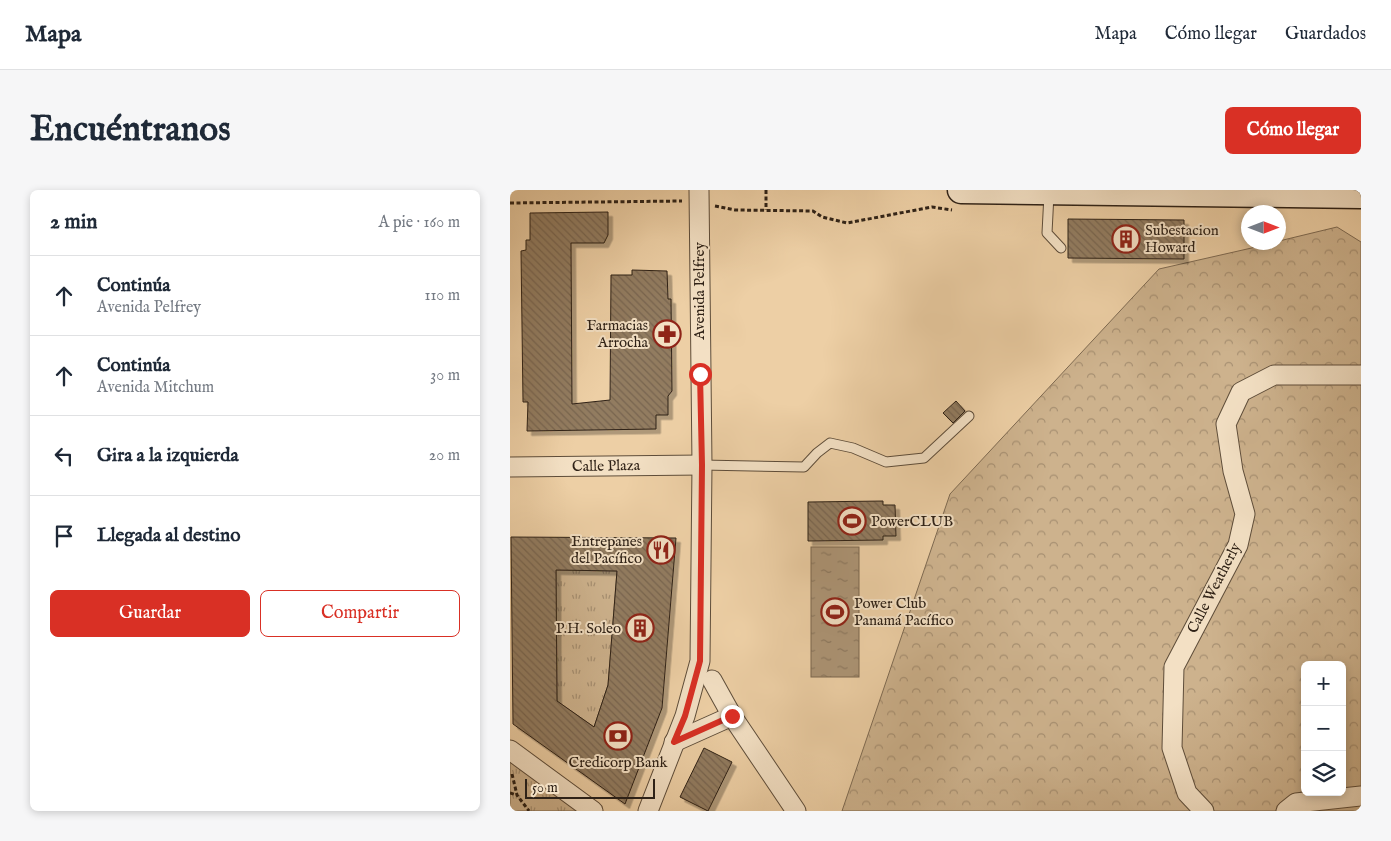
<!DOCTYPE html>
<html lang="es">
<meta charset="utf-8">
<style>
body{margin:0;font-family:"IM FELL English",serif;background:#f6f6f7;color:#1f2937}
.controls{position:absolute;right:15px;bottom:15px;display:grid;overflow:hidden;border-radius:8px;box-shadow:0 2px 8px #0003}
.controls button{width:45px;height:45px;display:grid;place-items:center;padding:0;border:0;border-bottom:1px solid #e0e1e3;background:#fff;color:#1f2937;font:25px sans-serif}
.compass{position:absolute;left:731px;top:15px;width:45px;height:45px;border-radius:50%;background:#fff;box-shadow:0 2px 8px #0003;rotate:90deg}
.scale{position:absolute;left:15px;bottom:12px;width:130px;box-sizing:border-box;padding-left:5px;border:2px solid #2f2217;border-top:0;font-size:14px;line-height:18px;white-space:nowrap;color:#2f2217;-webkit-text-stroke:4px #f3e0c4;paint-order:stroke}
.stop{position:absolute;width:15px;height:15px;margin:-11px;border:4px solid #d93025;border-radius:50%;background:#fff}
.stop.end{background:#d93025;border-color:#fff;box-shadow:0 1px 5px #0008}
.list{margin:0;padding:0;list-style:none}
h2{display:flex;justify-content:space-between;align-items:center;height:65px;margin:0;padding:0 20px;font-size:21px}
h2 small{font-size:16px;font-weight:400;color:#747a83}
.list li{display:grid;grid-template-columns:32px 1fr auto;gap:15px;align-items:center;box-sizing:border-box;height:80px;padding:0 20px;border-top:1px solid #e0e1e3}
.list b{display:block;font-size:19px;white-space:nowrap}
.list p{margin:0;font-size:16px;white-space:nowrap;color:#747a83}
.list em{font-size:16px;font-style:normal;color:#747a83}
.actions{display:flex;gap:10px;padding:15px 20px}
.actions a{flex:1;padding:11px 0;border:1px solid #d93025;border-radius:8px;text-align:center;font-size:18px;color:#d93025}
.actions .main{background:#d93025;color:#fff}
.icon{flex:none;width:28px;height:28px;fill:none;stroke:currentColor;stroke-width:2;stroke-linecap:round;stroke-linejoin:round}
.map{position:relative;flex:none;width:851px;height:621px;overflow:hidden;border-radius:8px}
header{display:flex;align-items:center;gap:30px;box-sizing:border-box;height:70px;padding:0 25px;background:#fff;border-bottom:1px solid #e0e1e3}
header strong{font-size:24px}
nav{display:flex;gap:28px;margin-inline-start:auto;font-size:18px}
.intro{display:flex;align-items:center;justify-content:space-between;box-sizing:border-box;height:120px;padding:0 30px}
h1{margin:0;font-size:35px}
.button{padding:12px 22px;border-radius:8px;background:#d93025;color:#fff;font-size:18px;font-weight:700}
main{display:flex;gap:30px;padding:0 30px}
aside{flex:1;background:#fff;border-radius:8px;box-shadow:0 2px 8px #0003}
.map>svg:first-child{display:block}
.forest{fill:url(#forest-crowns);stroke:#7e6a52;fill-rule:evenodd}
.park{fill:url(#park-tufts);stroke:#7e6a52}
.water{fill:url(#water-ripples);stroke:#7a664f}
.building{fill:url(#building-back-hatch);stroke:#2f2217;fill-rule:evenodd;filter:url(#shadow)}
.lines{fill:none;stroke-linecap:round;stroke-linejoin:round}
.service-casing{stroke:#5e4d3a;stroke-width:11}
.minor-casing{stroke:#5e4d3a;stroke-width:21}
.secondary-casing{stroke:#2f2217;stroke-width:29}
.path{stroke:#2f2217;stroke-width:3;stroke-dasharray:4 2.5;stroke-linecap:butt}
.service{stroke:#f3e0c4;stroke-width:9}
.minor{stroke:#f3e0c4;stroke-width:19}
.secondary{stroke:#f3e0c4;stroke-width:26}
.route{stroke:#d93025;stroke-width:6}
.labels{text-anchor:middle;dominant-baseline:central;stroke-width:4;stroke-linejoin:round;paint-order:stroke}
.poi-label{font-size:15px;fill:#2f2217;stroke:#f3e0c4;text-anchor:start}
.street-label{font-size:15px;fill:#2f2217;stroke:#f3e0c4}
</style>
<header>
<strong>Mapa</strong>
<nav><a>Mapa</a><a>Cómo llegar</a><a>Guardados</a></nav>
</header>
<div class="intro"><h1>Encuéntranos</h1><a class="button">Cómo llegar</a></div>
<main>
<aside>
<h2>2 min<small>A pie · 160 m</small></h2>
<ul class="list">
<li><svg class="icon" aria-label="ahead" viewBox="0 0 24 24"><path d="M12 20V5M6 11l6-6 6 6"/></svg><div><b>Continúa</b><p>Avenida Pelfrey</p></div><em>110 m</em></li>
<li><svg class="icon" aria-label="ahead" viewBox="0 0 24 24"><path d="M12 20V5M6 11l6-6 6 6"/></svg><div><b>Continúa</b><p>Avenida Mitchum</p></div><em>30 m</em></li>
<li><svg class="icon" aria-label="left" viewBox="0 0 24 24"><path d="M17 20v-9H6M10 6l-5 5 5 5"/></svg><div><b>Gira a la izquierda</b></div><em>20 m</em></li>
<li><svg class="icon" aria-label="arrive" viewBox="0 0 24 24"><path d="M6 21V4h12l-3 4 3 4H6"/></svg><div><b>Llegada al destino</b></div></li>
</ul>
<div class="actions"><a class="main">Guardar</a><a>Compartir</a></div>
</aside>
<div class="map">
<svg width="851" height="621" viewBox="0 0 851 621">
<defs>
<pattern id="forest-crowns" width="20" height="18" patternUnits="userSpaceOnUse" patternTransform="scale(1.25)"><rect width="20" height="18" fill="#cdb28d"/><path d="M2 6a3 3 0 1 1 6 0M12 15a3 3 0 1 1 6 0" fill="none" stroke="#a79072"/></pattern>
<pattern id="park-tufts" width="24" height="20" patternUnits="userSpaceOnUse" patternTransform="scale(1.25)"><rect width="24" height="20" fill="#cdb28d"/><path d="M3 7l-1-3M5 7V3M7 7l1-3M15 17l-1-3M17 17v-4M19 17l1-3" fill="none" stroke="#a79072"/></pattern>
<pattern id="water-ripples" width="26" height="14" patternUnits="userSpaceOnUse" patternTransform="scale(1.25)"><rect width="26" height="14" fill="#ac9475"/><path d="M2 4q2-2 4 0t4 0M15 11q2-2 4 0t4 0" fill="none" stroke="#8c785f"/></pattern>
<pattern id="building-back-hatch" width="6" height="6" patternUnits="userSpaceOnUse" patternTransform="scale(1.25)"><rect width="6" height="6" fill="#927c61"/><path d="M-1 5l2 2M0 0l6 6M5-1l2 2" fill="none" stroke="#78654f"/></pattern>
<filter id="shadow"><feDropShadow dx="4.5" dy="4.5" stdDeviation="0" flood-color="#0004"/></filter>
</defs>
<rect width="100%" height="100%" fill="#edcfa5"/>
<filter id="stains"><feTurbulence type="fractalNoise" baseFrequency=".004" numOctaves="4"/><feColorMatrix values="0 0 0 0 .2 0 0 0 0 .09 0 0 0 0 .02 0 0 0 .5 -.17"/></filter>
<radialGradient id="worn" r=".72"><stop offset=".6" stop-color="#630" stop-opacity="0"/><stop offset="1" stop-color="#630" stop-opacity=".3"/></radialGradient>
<path class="forest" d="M 827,37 L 851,52 L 851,621 L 332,621 L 440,304 L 649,79 L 768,52 L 769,51 ZM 795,475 L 832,475 L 832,602 L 795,602 Z"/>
<g class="park">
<path d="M 46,380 L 107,381 L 98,495 L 84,537 L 47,511 Z"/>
<path d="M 0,560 L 83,621 L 0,621 Z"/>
</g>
<rect class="water" x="301" y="357" width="48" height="130"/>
<g class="building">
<path d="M 98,22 L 98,45 L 94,53 L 61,53 L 62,214 L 100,210 L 101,85 L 122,85 L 122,80 L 157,81 L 158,109 L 161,109 L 162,201 L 158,206 L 158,225 L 146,225 L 146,239 L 17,241 L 18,212 L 13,212 L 11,61 L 16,60 L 16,50 L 20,50 L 20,23 Z"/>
<path d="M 558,29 L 674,30 L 674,69 L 558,68 Z"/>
<path d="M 446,211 L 455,221 L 443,233 L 433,223 Z"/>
<path d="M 373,311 L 373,315 L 385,315 L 386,346 L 373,346 L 373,350 L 298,351 L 298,312 Z"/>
<path d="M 1,347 L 166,348 L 152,518 L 115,614 L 3,534 ZM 46,380 L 107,381 L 98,495 L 84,537 L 47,511 Z"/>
<path d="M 194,558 L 222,572 L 198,621 L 170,607 Z"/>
</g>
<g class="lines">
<g class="service-casing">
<g id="service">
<path d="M 539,4 L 537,43 L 551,58"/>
<path d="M 192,275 L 294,277 L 307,263 L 320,253 L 343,258 L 376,272 L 414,268 L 459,226"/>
</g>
</g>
<g class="minor-casing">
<g id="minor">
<path d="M 0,277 L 192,275"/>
<path d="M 202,490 L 222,526 L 286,621"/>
<path d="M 164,552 L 222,526"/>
<path d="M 0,560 L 83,621"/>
<path d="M 138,621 L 175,526 L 190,471 L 192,275 L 189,0"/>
<path d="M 694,621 L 677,603 L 662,558 L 664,477 L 728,355 L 735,324 L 723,281 L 716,234 L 731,202 L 764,185 L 851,185"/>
<path d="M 776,621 L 786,613 L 851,606"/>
</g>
</g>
<g class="secondary-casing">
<path id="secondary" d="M 451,0 L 851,5"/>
</g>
<g class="path">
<path d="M 256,0 L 256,20"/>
<path d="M 0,13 L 172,11"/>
<path d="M 205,16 L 225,20 L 303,21 L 312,27 L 337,33 L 422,17 L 442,20"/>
<path d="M 2,584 L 7,605 L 19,621"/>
<path d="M 0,603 L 7,605"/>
</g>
<use href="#service" class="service"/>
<use href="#minor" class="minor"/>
<use href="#secondary" class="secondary"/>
</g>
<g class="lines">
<path class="route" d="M 190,184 L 192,275 L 190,471 L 175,526 L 164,552 L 222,526"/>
</g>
<defs>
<g id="building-ring" transform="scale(1.4375)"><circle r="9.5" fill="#f3e0c4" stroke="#8f2418" stroke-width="1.5"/><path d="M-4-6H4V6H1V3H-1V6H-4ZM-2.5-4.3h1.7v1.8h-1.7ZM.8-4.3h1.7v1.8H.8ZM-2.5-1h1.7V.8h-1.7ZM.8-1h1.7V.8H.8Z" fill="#8f2418"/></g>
<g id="pharmacy-ring" transform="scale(1.4375)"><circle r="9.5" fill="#f3e0c4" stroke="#8f2418" stroke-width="1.5"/><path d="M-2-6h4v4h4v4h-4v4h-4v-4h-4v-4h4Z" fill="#8f2418"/></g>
<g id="stadium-ring" transform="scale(1.4375)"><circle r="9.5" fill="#f3e0c4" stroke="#8f2418" stroke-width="1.5"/><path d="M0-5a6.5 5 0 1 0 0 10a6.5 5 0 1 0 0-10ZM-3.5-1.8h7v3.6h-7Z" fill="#8f2418"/></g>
<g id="restaurant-ring" transform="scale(1.4375)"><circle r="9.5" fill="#f3e0c4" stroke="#8f2418" stroke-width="1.5"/><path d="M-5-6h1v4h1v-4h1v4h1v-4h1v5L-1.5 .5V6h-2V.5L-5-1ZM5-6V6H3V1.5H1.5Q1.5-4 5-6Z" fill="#8f2418"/></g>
<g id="bank-ring" transform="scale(1.4375)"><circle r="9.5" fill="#f3e0c4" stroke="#8f2418" stroke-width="1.5"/><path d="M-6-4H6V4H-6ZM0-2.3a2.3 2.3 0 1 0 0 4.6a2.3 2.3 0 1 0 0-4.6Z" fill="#8f2418"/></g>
</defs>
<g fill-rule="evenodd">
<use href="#building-ring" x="616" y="49"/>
<use href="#pharmacy-ring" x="157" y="144"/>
<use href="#stadium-ring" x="342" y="331"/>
<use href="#restaurant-ring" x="151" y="360"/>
<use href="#stadium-ring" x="325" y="422"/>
<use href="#building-ring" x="130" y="438"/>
<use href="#bank-ring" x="108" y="546"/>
</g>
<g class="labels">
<g class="poi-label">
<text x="635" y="40">Subestacion<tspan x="635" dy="17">Howard</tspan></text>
<text x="138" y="135" text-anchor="end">Farmacias<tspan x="138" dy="17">Arrocha</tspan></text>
<text x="361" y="331">PowerCLUB</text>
<text x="132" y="351" text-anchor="end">Entrepanes<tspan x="132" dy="17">del Pacífico</tspan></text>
<text x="344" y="413">Power Club<tspan x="344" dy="17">Panamá Pacífico</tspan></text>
<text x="111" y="438" text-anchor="end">P.H. Soleo</text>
<text x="108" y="572" text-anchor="middle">Credicorp Bank</text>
</g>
<g class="street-label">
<text transform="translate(189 101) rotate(-90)">Avenida Pelfrey</text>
<text transform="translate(96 276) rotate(-1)">Calle Plaza</text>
<text transform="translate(704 398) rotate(-63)">Calle Weatherly</text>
</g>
</g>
<rect width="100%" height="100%" filter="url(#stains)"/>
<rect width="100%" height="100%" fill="url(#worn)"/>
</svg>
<div class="controls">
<button>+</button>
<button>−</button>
<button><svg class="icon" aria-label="layers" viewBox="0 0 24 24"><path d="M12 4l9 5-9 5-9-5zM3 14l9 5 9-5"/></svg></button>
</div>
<svg class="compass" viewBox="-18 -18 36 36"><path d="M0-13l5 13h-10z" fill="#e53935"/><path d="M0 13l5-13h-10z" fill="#747a83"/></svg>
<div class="scale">50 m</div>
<div class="stop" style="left:190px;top:184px"></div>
<div class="stop end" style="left:222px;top:526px"></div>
</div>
</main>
